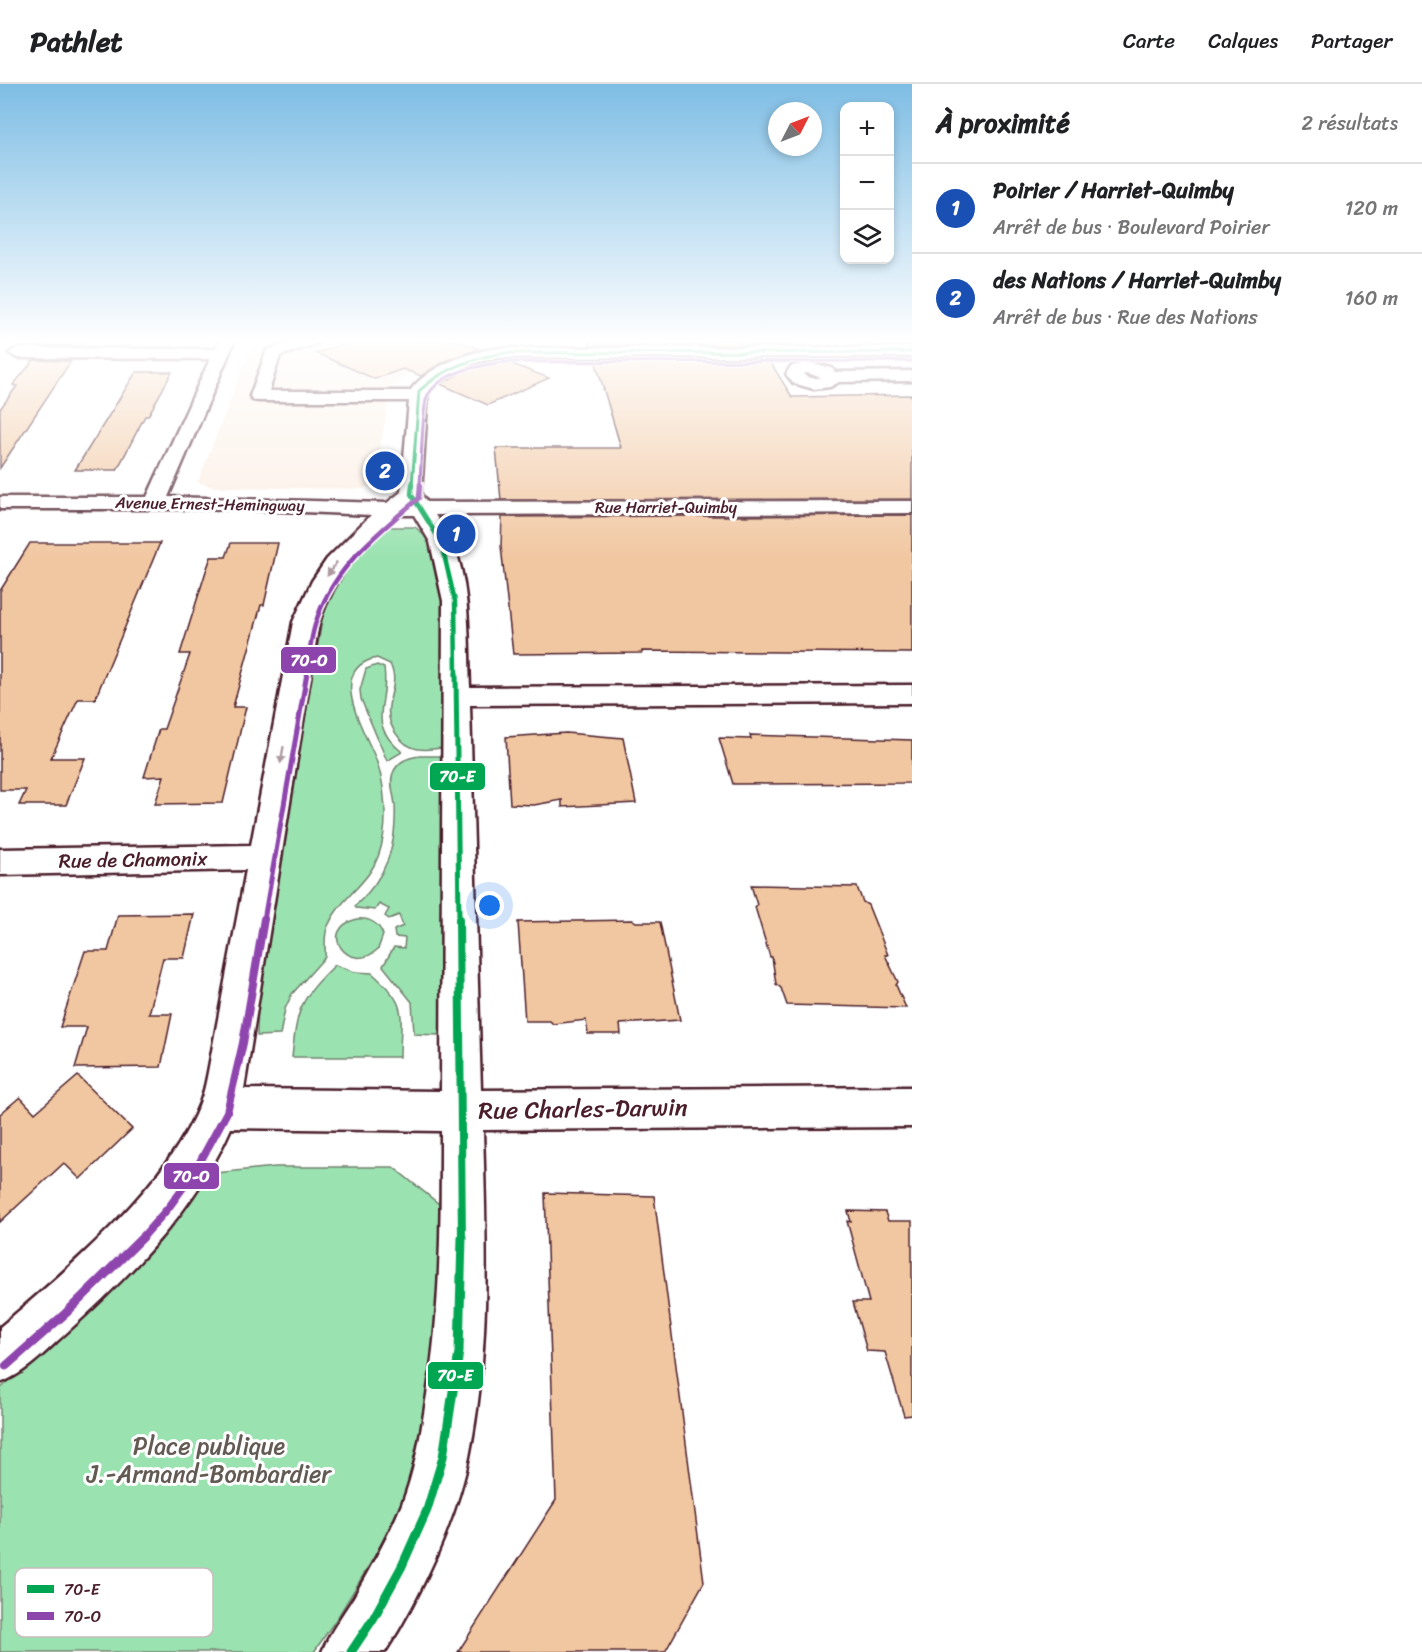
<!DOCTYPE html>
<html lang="fr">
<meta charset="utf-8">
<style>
body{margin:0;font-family:Sriracha,sans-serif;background:#f2f2f2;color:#202124}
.controls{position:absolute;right:18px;top:18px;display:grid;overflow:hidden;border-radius:12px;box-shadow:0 3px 9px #0003}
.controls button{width:54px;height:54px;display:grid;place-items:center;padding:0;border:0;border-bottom:2px solid #e0e0e0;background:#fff;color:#202124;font:30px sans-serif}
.compass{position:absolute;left:768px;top:18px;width:54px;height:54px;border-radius:50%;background:#fff;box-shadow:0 3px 9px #0003;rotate:48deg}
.you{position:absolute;left:490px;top:822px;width:21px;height:21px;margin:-15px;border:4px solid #fff;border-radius:50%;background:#1a73e8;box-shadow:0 0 0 9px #1a73e833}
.badge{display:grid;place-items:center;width:39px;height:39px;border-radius:50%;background:#4a1f2b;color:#fff;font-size:20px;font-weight:700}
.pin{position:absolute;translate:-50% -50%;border:3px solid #fff;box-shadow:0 2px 6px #0006}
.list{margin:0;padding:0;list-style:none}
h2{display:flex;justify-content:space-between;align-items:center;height:78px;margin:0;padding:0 24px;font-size:26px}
h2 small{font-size:20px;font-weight:400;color:#757577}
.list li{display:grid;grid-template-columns:39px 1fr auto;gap:18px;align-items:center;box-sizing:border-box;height:90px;padding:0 24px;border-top:2px solid #e0e0e0}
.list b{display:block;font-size:22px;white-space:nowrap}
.list p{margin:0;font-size:20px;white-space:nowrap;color:#757577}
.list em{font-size:20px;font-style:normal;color:#757577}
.icon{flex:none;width:33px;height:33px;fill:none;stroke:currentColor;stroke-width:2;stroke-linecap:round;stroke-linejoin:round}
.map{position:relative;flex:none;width:912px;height:1568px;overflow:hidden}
header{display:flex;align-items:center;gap:36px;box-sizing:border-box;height:84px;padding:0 30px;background:#fff;border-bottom:2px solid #e0e0e0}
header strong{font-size:28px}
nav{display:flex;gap:33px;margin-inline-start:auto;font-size:21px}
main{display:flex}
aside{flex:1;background:#fff}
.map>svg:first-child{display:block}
.built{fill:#fbeee3}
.green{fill:#9ae2b0;stroke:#72806e;stroke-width:1.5}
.building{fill:#f1c7a1;stroke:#4a1f2b;stroke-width:1.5}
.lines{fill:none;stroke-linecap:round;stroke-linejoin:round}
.minor-casing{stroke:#4a1f2b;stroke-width:5}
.minor{fill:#fff;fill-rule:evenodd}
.bus-1-far4-casing{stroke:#fff;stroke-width:5}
.bus-1-far3-casing{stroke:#fff;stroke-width:8}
.bus-1-far2-casing{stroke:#fff;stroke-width:10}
.bus-1-far1-casing{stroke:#fff;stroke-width:12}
.bus-1-casing{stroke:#fff;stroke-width:14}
.bus-2-far4-casing{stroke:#fff;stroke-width:5}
.bus-2-far3-casing{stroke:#fff;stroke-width:8}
.bus-2-far2-casing{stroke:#fff;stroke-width:10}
.bus-2-far1-casing{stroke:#fff;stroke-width:12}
.bus-2-casing{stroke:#fff;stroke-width:14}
.bus-1-far4{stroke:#00a651;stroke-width:3}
.bus-1-far3{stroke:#00a651;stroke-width:4.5}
.bus-1-far2{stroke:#00a651;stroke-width:5}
.bus-1-far1{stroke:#00a651;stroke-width:8}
.bus-1{stroke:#00a651;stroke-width:9}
.bus-2-far4{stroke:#8e44ad;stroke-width:3}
.bus-2-far3{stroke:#8e44ad;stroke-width:4.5}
.bus-2-far2{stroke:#8e44ad;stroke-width:5}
.bus-2-far1{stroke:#8e44ad;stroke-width:8}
.bus-2{stroke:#8e44ad;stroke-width:9}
.oneway{fill:#ae9aa0}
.labels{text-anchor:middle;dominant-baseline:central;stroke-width:6;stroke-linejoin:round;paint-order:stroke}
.far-street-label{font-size:16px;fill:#4a1f2b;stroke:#fff}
.street-label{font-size:20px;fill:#4a1f2b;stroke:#fff}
.near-street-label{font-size:24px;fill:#4a1f2b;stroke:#fff}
.near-park-label{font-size:24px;fill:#625a53;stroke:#fff}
.key{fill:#fff;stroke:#c9bcbf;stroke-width:1.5}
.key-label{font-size:16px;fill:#4a1f2b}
.line-badge{stroke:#fff;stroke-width:2}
.badge-label{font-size:16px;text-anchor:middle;font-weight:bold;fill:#fff}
</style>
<header>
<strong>Pathlet</strong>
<nav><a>Carte</a><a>Calques</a><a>Partager</a></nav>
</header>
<main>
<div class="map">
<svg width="912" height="1568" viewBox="0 0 912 1568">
<rect width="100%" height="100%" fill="#fff"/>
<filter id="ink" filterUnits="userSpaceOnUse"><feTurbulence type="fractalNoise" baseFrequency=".0167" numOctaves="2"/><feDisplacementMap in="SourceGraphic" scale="12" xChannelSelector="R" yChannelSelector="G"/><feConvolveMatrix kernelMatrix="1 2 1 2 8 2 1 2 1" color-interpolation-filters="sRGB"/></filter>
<g filter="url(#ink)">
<path class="built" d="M 254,256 L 501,256 L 455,268 L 413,287 L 390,303 L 375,397 L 364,405 L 213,403 L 198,398 Z"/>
<g class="green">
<path d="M 383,443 L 415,443 C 420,447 425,451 428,456 C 452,497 444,615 442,664 C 435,665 426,666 418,665 C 400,662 386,640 389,622 C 391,606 398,597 390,580 L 377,574 C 325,584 364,646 375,673 C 380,686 383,699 384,713 C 387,738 384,768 370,788 C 357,807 337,820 328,842 C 323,852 326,862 325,873 L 292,910 L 285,925 L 280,951 L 257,952 L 258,907 L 324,525 C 339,490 357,470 383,443 Z"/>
<path d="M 377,581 L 384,584 C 390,621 364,637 402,668 L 387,677 L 361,615 L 360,606 L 366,585 Z"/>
<path d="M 419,672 L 442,672 L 443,937 L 438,951 L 414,950 L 412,918 L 383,882 L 394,863 L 404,864 L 405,854 L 395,853 L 394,846 L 403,842 L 399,831 L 389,835 L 385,832 L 389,825 L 379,820 L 375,826 L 356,824 L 355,822 C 386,794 397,763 395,721 C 394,711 389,697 393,689 C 398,677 407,674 419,672 Z"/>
<path d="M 357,835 C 369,834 379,839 383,851 L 378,865 C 350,892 315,846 357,835 Z"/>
<path d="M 335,881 L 355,888 L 372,889 C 410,923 400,928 400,973 L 292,973 C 297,925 299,916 335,881 Z"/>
<path d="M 276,1083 L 393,1083 L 439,1120 L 442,1130 L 442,1185 L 428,1324 L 414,1381 L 399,1424 L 375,1472 L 339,1531 L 314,1568 L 0,1568 L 0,1305 L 79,1234 L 205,1090 Z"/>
</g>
<g class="building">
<path d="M 52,256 L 85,256 L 81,262 L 47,262 Z"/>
<path d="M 356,256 L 455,256 L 479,265 L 450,275 L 421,292 L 403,285 L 375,295 L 316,269 Z"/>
<path d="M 589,256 L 756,256 L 759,261 L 591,262 Z"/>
<path d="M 34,276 L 71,277 L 0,384 L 0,325 L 17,302 L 13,301 Z"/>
<path d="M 501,276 L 549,294 L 488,321 L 440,300 L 472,283 Z"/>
<path d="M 595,276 L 769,276 L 792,313 L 912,311 L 912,415 L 501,416 L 496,364 L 621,364 Z"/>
<path d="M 136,288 L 172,288 L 148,332 L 145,332 L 117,386 L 75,386 Z"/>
<path d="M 912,431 L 912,569 L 642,567 L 642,569 L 513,570 L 501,462 L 502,433 Z"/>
<path d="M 30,459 L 160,459 L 95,615 L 78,615 L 51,674 L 85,674 L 66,721 L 19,721 L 26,706 L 0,706 L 0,507 Z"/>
<path d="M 231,459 L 278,459 L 264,521 L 261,521 L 233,623 L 246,623 L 223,719 L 155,720 L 164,692 L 144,693 L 159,645 L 164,645 L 190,570 L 180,570 L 206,487 L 211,473 L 226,473 Z"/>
<path d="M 566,649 L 623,654 L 636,719 L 562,723 L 562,716 L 534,721 L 510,720 L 506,653 Z"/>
<path d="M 750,651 L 912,656 L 912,699 L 733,700 L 719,654 L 751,655 Z"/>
<path d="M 751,801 L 857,803 L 863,818 L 868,821 L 888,871 L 885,871 L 898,898 L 896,901 L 906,924 L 787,921 L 781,904 L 776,900 L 772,873 L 770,873 L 755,823 L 757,821 Z"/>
<path d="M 194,830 L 184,874 L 163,874 L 149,930 L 172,930 L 161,983 L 75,984 L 87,943 L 60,943 L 85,867 L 108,867 L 118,831 Z"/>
<path d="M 633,836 L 636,838 L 660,838 L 680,936 L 620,940 L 621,950 L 588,950 L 586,936 L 553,940 L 550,937 L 525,937 L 518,838 Z"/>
<path d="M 78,992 L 132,1045 L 80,1095 L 64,1079 L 0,1138 L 0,1030 L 20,1013 L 35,1029 Z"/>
<path d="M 545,1109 L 654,1112 L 704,1498 L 665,1568 L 458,1568 L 556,1416 Z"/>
<path d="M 848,1127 L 885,1128 L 888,1137 L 912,1137 L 912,1331 L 904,1332 L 885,1268 L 867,1267 L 853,1218 L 869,1218 L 847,1137 L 851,1138 Z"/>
</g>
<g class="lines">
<g class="minor-casing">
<g id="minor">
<path d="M 219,256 L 235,256 L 168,413 L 387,419 L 401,408 L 409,317 L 259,317 L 253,316 L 250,312 L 267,266 L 297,256 L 320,256 L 318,259 L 280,272 L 269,307 L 410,307 C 429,281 471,267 501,264 L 912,263 L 912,273 L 501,274 C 477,276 444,289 428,308 L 421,410 L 427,418 L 912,417 L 912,429 L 435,431 C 441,440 448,449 453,459 C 471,504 468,555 470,603 L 912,601 L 912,619 L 470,621 L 481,1006 L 912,1003 L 912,1043 L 483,1046 C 486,1154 491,1266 469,1373 C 456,1436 420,1514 385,1568 L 322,1568 C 330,1548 342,1532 354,1513 C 371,1483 389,1452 402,1420 C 414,1389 420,1356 425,1323 C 441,1232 441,1139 441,1047 L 231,1044 C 195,1127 131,1190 65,1250 C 45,1268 26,1289 0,1299 L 0,1243 C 66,1187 169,1101 200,1019 C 204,1009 206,998 208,988 L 246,786 L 0,791 L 0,765 L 251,761 L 293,538 L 312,497 L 327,475 L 371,431 L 234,425 L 0,425 L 0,413 L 147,413 L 210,275 L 17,274 L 9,269 L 17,264 L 215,265 ZM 398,431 L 414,431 L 430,458 L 443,517 L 441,1007 L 244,1005 L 319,538 C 336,490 359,464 398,431 Z"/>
<path d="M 808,279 L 832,284 L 835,288 L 912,287 L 912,297 L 839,298 L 830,303 L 814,305 L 793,299 L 786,290 L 791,282 ZM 808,289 L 822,294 L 811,294 L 803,290 Z"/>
</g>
</g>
<use href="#minor" class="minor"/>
<g class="bus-1-far4-casing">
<path id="bus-1-far4" d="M 412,402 L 419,307 C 444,284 472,274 505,269 L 912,268"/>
</g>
<g class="bus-1-far3-casing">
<path id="bus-1-far3" d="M 412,400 L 411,410 L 441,458 L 455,517 L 456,591"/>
</g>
<g class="bus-1-far2-casing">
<path id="bus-1-far2" d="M 456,589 L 459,836"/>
</g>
<g class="bus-1-far1-casing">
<path id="bus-1-far1" d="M 459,835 L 462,1155"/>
</g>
<g class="bus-1-casing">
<path id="bus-1" d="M 351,1568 L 373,1535 L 402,1482 L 427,1426 L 443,1373 L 459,1268 L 462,1153"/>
</g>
<g class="bus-2-far4-casing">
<path id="bus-2-far4" d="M 420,402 C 421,386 422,324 427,313 C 440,287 481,281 506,278 L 912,277"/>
</g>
<g class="bus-2-far3-casing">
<path id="bus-2-far3" d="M 306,591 C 309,574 310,557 315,541 C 331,485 377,450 419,414 L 420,400"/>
</g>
<g class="bus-2-far2-casing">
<path id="bus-2-far2" d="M 264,836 L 307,589"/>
</g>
<g class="bus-2-far1-casing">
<path id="bus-2-far1" d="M 141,1155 L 169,1123 L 195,1087 L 227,1028 L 243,959 L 264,835"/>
</g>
<g class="bus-2-casing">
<path id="bus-2" d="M 6,1282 L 66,1229 L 143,1153"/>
</g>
<use href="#bus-1-far4" class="bus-1-far4"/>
<use href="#bus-1-far3" class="bus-1-far3"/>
<use href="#bus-1-far2" class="bus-1-far2"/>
<use href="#bus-1-far1" class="bus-1-far1"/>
<use href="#bus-1" class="bus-1"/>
<use href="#bus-2-far4" class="bus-2-far4"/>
<use href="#bus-2-far3" class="bus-2-far3"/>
<use href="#bus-2-far2" class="bus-2-far2"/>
<use href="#bus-2-far1" class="bus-2-far1"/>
<use href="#bus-2" class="bus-2"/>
</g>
<defs><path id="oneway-solid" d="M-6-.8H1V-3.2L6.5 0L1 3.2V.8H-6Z" transform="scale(1.5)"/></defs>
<g class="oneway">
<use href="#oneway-solid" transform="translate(332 485) rotate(124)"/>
<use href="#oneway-solid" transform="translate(282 671) rotate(100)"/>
</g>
</g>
<linearGradient id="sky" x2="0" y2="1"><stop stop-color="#7ebde4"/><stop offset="0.54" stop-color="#fff"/><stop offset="1" stop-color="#fff" stop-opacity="0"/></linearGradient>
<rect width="912" height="475" fill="url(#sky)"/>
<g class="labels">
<g class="far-street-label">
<text transform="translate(210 420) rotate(1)">Avenue Ernest-Hemingway</text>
<text x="666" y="423">Rue Harriet-Quimby</text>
</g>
<g class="street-label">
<text transform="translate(133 776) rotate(-1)">Rue de Chamonix</text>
</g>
<g class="near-street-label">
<text transform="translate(583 1025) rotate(-1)">Rue Charles-Darwin</text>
</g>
<g class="near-park-label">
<text x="209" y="1362">Place publique<tspan x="209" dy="28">J.-Armand-Bombardier</tspan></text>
</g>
</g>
<rect x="15" y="1484" width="198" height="69" rx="9" class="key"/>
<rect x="27" y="1501" width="27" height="8" fill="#00a651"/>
<rect x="27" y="1528" width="27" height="8" fill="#8e44ad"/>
<g class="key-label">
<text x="64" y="1511">70-E</text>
<text x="64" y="1538">70-O</text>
</g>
<g class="line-badge">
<rect x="280" y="562" width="57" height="28" rx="6" fill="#8e44ad"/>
<rect x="429" y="678" width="57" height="29" rx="6" fill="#00a651"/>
<rect x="163" y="1078" width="57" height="28" rx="6" fill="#8e44ad"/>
<rect x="427" y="1277" width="57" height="29" rx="6" fill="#00a651"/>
</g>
<g class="badge-label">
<text x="309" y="582">70-O</text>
<text x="457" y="698">70-E</text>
<text x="191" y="1098">70-O</text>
<text x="455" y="1297">70-E</text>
</g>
</svg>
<div class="controls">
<button>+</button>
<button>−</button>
<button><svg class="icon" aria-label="layers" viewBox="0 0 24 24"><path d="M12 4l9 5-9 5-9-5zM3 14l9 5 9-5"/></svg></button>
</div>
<svg class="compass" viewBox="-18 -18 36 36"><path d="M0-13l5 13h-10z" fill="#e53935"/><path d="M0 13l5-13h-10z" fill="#757577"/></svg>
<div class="you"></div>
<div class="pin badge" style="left:456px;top:450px;background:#1a4fb4">1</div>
<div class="pin badge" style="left:385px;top:387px;background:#1a4fb4">2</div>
</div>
<aside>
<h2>À proximité<small>2 résultats</small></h2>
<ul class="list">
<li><span class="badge" style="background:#1a4fb4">1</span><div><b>Poirier / Harriet-Quimby</b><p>Arrêt de bus · Boulevard Poirier</p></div><em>120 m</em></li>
<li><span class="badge" style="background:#1a4fb4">2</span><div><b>des Nations / Harriet-Quimby</b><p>Arrêt de bus · Rue des Nations</p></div><em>160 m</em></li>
</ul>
</aside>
</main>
